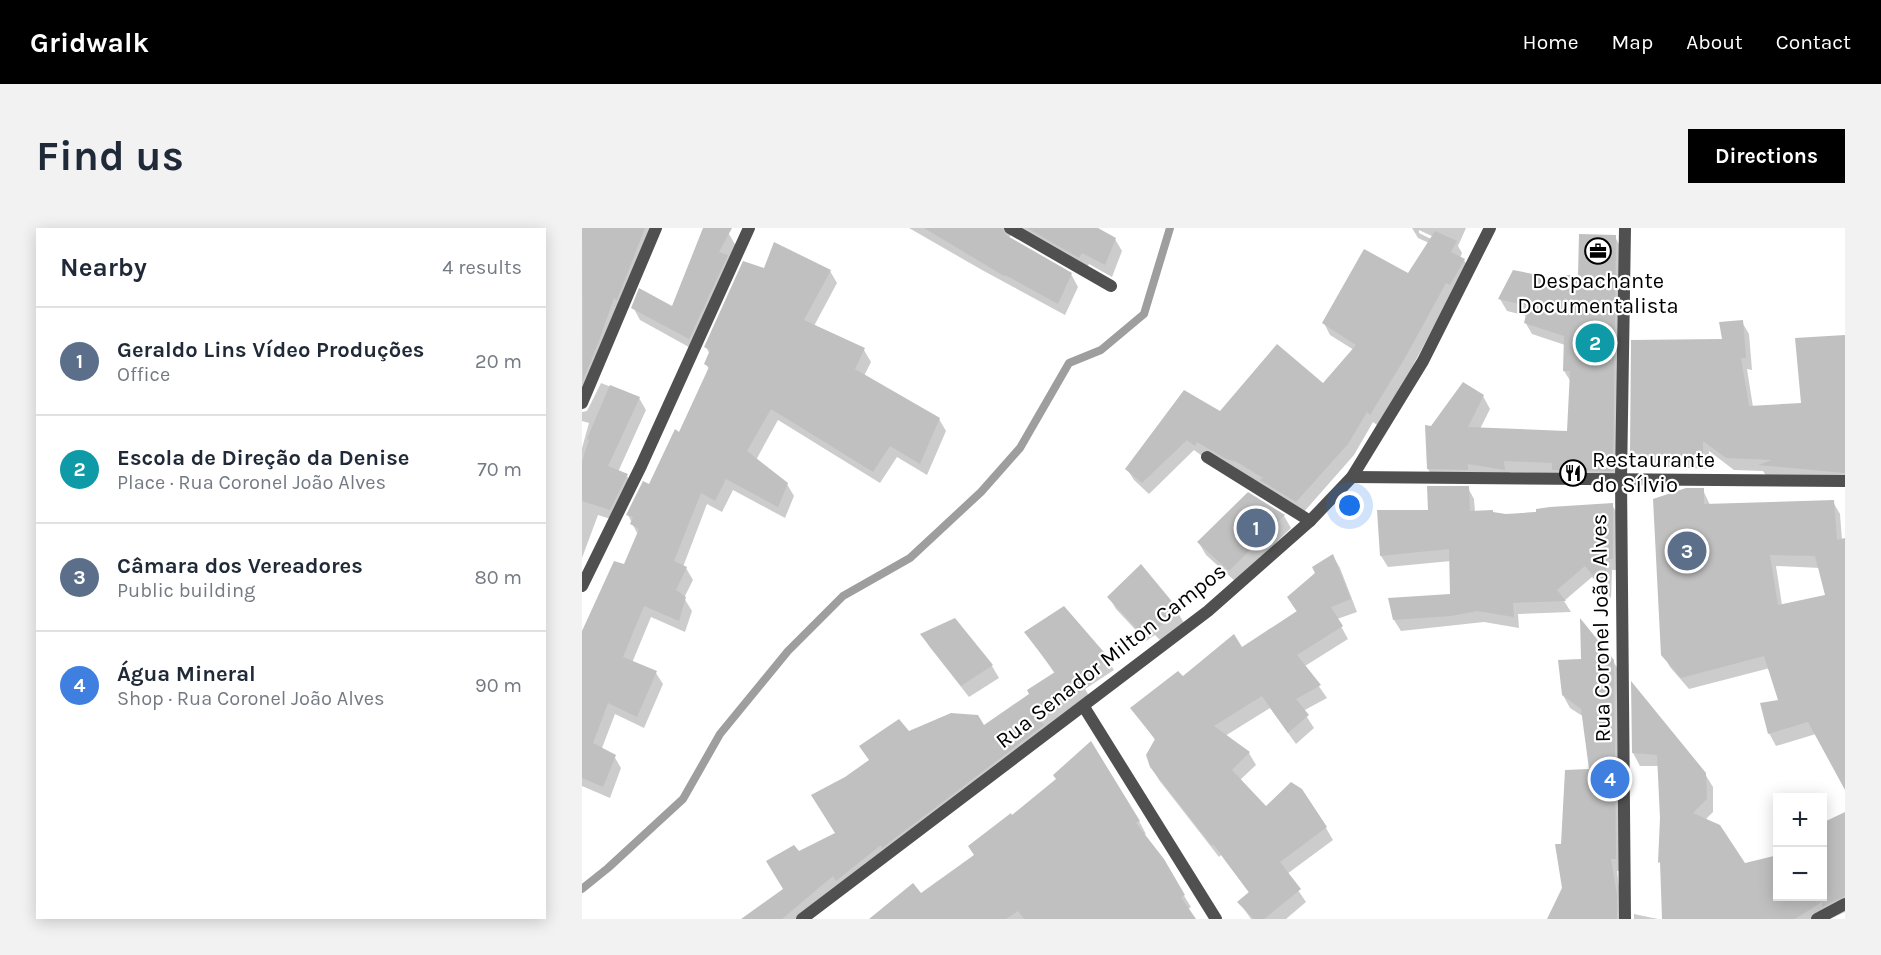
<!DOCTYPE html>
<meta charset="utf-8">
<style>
body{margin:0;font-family:Karla,sans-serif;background:#f2f2f3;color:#1f2937}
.controls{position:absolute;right:18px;bottom:18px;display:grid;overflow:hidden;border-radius:0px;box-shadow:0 3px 15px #0003}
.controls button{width:54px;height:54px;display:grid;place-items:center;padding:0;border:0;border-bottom:2px solid #e0e1e3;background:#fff;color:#1f2937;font:30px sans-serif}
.you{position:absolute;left:768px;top:278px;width:21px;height:21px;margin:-15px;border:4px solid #fff;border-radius:50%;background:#1a73e8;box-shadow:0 0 0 9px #1a73e833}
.badge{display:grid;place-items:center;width:39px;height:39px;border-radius:50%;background:#000;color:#fff;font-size:20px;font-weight:700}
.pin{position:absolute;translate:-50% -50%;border:3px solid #fff;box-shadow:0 2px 6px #0006}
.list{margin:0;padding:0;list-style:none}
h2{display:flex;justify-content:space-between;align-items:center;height:78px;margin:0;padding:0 24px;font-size:26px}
h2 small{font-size:20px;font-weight:400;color:#747a83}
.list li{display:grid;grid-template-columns:39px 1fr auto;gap:18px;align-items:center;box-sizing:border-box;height:108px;padding:0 24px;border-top:2px solid #e0e1e3}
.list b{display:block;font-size:22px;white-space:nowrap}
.list p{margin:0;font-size:20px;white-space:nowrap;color:#747a83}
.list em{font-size:20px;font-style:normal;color:#747a83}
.map{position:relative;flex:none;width:1263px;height:691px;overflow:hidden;border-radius:0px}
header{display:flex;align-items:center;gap:36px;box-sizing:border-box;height:84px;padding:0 30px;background:#000;color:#fff}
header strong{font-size:28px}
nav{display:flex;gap:33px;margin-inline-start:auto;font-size:21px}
.intro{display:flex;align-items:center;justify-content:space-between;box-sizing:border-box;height:144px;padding:0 36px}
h1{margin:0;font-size:42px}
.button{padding:15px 27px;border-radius:0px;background:#000;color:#fff;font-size:21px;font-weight:700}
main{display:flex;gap:36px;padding:0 36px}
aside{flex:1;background:#fff;border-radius:0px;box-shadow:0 3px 15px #0003}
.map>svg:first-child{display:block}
.shadow{fill:#0003;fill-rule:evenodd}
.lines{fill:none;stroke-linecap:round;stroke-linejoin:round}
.stream{stroke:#9e9e9e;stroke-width:8}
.building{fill:#c0c0c0;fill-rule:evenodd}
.service{stroke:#505050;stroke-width:12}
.minor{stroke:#505050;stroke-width:12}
.tertiary{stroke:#505050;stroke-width:12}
.labels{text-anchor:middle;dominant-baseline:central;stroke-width:4.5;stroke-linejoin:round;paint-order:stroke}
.poi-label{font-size:22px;fill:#000;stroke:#fff}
.street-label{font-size:22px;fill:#000;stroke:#fff}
</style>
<header>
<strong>Gridwalk</strong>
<nav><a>Home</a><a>Map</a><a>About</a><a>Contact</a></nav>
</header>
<div class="intro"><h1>Find us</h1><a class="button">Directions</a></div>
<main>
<aside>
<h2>Nearby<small>4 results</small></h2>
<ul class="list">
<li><span class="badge" style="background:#5c6f8a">1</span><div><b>Geraldo Lins Vídeo Produções</b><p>Office</p></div><em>20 m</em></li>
<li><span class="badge" style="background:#0f9aa8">2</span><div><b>Escola de Direção da Denise</b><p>Place · Rua Coronel João Alves</p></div><em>70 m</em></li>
<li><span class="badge" style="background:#5c6f8a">3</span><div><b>Câmara dos Vereadores</b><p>Public building</p></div><em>80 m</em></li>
<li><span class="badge" style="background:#3f7fe0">4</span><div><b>Água Mineral</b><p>Shop · Rua Coronel João Alves</p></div><em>90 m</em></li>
</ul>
</aside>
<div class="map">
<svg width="1263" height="691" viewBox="0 0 1263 691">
<rect width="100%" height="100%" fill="#fff"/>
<g class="shadow">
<path d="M 0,0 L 79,0 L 0,182 Z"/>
<path d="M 123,0 L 132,0 L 147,6 L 154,18 L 114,123 L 58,92 L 51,79 L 91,80 Z"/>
<path d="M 327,0 L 512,0 L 533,11 L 540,23 L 530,49 L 507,36 L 504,42 L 432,4 L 428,8 L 427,11 L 489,46 L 496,59 L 483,87 L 400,42 Z"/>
<path d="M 830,0 L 884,0 L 876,18 L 880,25 L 878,30 L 882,32 L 888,43 L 870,65 L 829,141 L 795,197 L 791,194 L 772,227 L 721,285 L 687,264 L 683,258 L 622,225 L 620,228 L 612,222 L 567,266 L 552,252 L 545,241 L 639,185 L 742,158 L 772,122 L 748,107 L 742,95 L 826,47 L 847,15 L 836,10 ZM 837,2 L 856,11 L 855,14 L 837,5 Z"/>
<path d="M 1033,9 L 1040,21 L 1037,254 L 973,246 L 928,244 L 929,253 L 853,253 L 846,241 L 850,199 L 901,168 L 908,181 L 898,201 L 986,204 L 989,154 L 982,143 L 983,117 L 950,106 L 943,94 L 945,88 L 925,83 L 918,71 L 998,49 Z"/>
<path d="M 183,42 L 248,43 L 255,55 L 232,98 L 282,122 L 289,134 L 282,148 L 357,191 L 364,203 L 345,247 L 315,229 L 298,255 L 196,192 L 174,232 L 205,256 L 212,268 L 203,290 L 151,262 L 140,284 L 125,276 L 101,339 L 104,340 L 111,352 L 102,370 L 110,383 L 103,404 L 69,389 L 50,435 L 74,445 L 81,456 L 62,500 L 33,486 L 20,520 L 32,528 L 39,540 L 28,570 L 0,558 L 0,412 L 43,338 L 56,307 L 46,287 L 67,258 L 97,206 L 127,141 L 124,136 L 128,127 L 124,119 Z"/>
<path d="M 1160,94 L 1167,106 L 1170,142 L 1165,141 L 1171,179 L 1221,176 L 1263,109 L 1263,255 L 1185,249 L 1181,243 L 1152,242 L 1127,223 L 1127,241 L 1056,237 L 1049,225 L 1141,112 Z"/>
<path d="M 19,155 L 57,170 L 64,182 L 36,244 L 45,248 L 52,260 L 35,293 L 16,287 L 0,330 L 0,220 L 7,195 L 0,193 L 0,184 L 5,183 Z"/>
<path d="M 886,260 L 892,271 L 893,284 L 924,287 L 1030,277 L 1037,288 L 1037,342 L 1030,342 L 1029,370 L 1010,349 L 982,373 L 989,384 L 936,386 L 937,400 L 902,394 L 819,403 L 812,392 L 870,367 L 869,333 L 806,339 L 799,328 L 797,284 L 847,284 Z"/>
<path d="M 1121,262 L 1128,277 L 1251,274 L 1258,286 L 1260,312 L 1263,311 L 1263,559 L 1234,506 L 1194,518 L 1187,505 L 1198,474 L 1188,440 L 1107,461 L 1088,439 L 1081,426 ZM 1194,338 L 1238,340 L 1245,368 L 1200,377 Z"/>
<path d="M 702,288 L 709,300 L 654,354 L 624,327 L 617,315 Z"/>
<path d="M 751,328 L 758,340 L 775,384 L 755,391 L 766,411 L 723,438 L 745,470 L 721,483 L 732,500 L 714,516 L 688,480 L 643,508 L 667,525 L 674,537 L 658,552 L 684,580 L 744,600 L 751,612 L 705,646 L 724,674 L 704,691 L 669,691 L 657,674 L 668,666 L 639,627 L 637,629 L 577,552 L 569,539 L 574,513 L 550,480 L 601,450 L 660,421 L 715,384 L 706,370 L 735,345 Z"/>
<path d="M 527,369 L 595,383 L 602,395 L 580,414 L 573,407 L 564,413 L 534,381 Z"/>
<path d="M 481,380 L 525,431 L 532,442 L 503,461 L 509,471 L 220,691 L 179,691 L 203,661 L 216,625 L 254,605 L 264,550 L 327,505 L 401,499 L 449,467 L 473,446 L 444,404 Z"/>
<path d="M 340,407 L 410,438 L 417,450 L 387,469 L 347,418 Z"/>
<path d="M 1031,433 L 1039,446 L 1040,643 L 1035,643 L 1041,691 L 969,691 L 982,660 L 981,618 L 1009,542 L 1002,489 L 988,480 L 981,467 Z"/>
<path d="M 1051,457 L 1123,546 L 1131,559 L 1131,584 L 1123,592 L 1162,636 L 1196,668 L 1240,668 L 1263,608 L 1263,684 L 1248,691 L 1082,691 L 1080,638 L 1078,635 L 1080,590 L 1077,538 L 1058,538 L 1051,525 Z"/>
<path d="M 557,593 L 564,606 L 562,607 L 580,632 L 609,679 L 606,681 L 612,691 L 289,691 L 339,667 Z"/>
<path d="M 1052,686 L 1076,691 L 1052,691 Z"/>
</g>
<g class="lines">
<path class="stream" d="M 0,661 L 26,640 L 101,571 L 138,506 L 206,423 L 261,368 L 328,330 L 399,264 L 438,220 L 487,135 L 519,122 L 562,86 L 588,0"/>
</g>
<g class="building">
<path d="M 0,0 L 63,0 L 35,72 L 32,70 L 17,113 L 1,152 Z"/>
<path d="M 121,0 L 150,0 L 137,24 L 146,27 L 107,111 L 49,80 L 57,60 L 90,78 Z"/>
<path d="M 342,0 L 420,0 L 424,7 L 490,45 L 476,76 L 423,47 L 422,48 Z"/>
<path d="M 445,0 L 516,0 L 534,10 L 523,37 L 500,25 L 497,30 Z"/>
<path d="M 853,3 L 875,13 L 869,24 L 883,31 L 868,57 L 864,55 L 823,130 L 788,187 L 785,184 L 766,216 L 714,274 L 678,252 L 681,250 L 655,234 L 644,231 L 615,214 L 613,218 L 605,212 L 560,255 L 543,241 L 602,162 L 638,183 L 695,116 L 741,155 L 774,117 L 740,95 L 782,21 L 826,45 Z"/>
<path d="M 997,6 L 1034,7 L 1031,243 L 970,242 L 970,235 L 922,233 L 923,242 L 886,236 L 886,242 L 845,241 L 843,197 L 849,198 L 881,154 L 902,167 L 886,199 L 985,203 L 988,143 L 981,143 L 982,108 L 942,95 L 946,78 L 916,71 L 931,42 L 981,52 L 981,47 L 996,47 Z"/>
<path d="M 192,14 L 249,42 L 222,92 L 283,120 L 273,141 L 358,190 L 338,236 L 308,218 L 291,244 L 189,181 L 165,223 L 206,255 L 196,279 L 144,251 L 133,273 L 119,265 L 92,333 L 105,339 L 94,362 L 104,369 L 97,393 L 62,378 L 41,429 L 75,443 L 55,489 L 26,475 L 11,515 L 34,527 L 21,559 L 0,550 L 0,403 L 32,333 L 42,336 L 57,301 L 48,296 L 51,289 L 44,287 L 61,253 L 67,256 L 93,201 L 97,204 L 127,139 L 122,136 L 128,122 L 122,119 L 161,33 L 182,40 Z"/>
<path d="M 1161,92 L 1164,130 L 1159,130 L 1167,178 L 1219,175 L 1213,110 L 1263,107 L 1263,245 L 1176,237 L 1190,232 L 1144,230 L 1121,213 L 1121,229 L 1048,225 L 1049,112 L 1140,111 L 1137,94 Z"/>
<path d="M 28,157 L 58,169 L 26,238 L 46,246 L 28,282 L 0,273 L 0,233 L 7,212 L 5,211 Z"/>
<path d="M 845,258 L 887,258 L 888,283 L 911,282 L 911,284 L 924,286 L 954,284 L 954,281 L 968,279 L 1031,275 L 1031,331 L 1025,331 L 1023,362 L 1003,338 L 975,362 L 984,373 L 931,375 L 932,389 L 895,383 L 869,388 L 811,392 L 806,370 L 868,366 L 867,321 L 798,328 L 795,282 L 846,282 Z"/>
<path d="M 1104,260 L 1122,260 L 1122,276 L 1252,272 L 1255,312 L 1263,310 L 1263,562 L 1226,494 L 1186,506 L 1178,475 L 1196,472 L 1182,428 L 1099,450 L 1079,427 L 1071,271 ZM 1188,327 L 1233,328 L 1243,367 L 1196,377 Z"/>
<path d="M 666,264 L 703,287 L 647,343 L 615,314 Z"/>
<path d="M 751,326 L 769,371 L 749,379 L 761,398 L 715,427 L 739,457 L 714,471 L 727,487 L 706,505 L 680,468 L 632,498 L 668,524 L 650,542 L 684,578 L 709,554 L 720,561 L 745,599 L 698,634 L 719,661 L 682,691 L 672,691 L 655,674 L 667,664 L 631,616 L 630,618 L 568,539 L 564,527 L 573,511 L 548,480 L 596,443 L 601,448 L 652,406 L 660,419 L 715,383 L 705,369 L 733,345 L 730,339 Z"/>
<path d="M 559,336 L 597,382 L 572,403 L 565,395 L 556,402 L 525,369 Z"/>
<path d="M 482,378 L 527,430 L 495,451 L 504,459 L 459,493 L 462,497 L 300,620 L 299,617 L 254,653 L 251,648 L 200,691 L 159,691 L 201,661 L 184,633 L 212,617 L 217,623 L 253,605 L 229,567 L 263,549 L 287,532 L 277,518 L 317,491 L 327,503 L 369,485 L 396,487 L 402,497 L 447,466 L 445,462 L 473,444 L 442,404 Z"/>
<path d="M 373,390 L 411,437 L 379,458 L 338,406 Z"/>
<path d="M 998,390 L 1032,432 L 1034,631 L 1029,631 L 1035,667 L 1035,691 L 965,691 L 980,660 L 973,616 L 979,616 L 983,542 L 1007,541 L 999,481 L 980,467 L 976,432 L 999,431 Z"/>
<path d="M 1049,453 L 1124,545 L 1125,571 L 1111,585 L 1138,597 L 1163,635 L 1196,627 L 1196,669 L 1240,669 L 1240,595 L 1263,584 L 1263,668 L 1240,679 L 1240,674 L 1213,691 L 1080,691 L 1078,634 L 1076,635 L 1078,590 L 1075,527 L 1050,525 Z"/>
<path d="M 509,513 L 558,593 L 554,595 L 582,631 L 603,667 L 599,669 L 614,691 L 442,691 L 436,683 L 424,691 L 287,691 L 331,655 L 339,665 L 392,627 L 386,618 L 429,585 L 430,587 L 474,551 L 471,547 Z"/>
</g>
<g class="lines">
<path class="service" d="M 625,229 L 728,293"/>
<g class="minor">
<path d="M 428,0 L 529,58"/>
<path d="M 0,175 L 74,0"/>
<path d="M 770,249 L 1263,253"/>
<path d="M 502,479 L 634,691"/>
<path d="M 220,691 L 626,383 L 728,293 L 770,249 L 841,133 L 908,0"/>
</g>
<g class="tertiary">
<path d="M 0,358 L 59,238 L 167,0"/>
<path d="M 1043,691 L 1039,251 L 1043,0"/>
<path d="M 1235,691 L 1263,676"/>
</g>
</g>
<defs>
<g id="office-ring" transform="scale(1.35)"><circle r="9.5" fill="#fff" stroke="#000" stroke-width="1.5"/><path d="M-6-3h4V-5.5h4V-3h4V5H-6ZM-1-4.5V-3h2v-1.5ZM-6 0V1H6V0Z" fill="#000"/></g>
<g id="restaurant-ring" transform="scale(1.35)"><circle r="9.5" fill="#fff" stroke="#000" stroke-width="1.5"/><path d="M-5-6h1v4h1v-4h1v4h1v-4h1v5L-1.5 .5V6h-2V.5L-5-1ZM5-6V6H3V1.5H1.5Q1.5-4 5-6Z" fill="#000"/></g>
</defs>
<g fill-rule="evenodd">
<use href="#office-ring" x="1016" y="23"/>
<use href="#restaurant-ring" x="991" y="245"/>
</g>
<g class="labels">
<g class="poi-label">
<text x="1016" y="53">Despachante<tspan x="1016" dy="25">Documentalista</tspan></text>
<text x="1010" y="232" text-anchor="start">Restaurante<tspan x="1010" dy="25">do Sílvio</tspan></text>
</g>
<g class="street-label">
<text transform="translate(1019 400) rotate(-91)">Rua Coronel João Alves</text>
<text transform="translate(529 428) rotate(-38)">Rua Senador Milton Campos</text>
</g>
</g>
</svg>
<div class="controls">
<button>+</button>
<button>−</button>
</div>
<div class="you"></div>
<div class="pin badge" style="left:674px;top:300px;background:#5c6f8a">1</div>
<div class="pin badge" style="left:1013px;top:115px;background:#0f9aa8">2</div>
<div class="pin badge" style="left:1105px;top:323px;background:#5c6f8a">3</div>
<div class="pin badge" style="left:1028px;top:551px;background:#3f7fe0">4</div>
</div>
</main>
